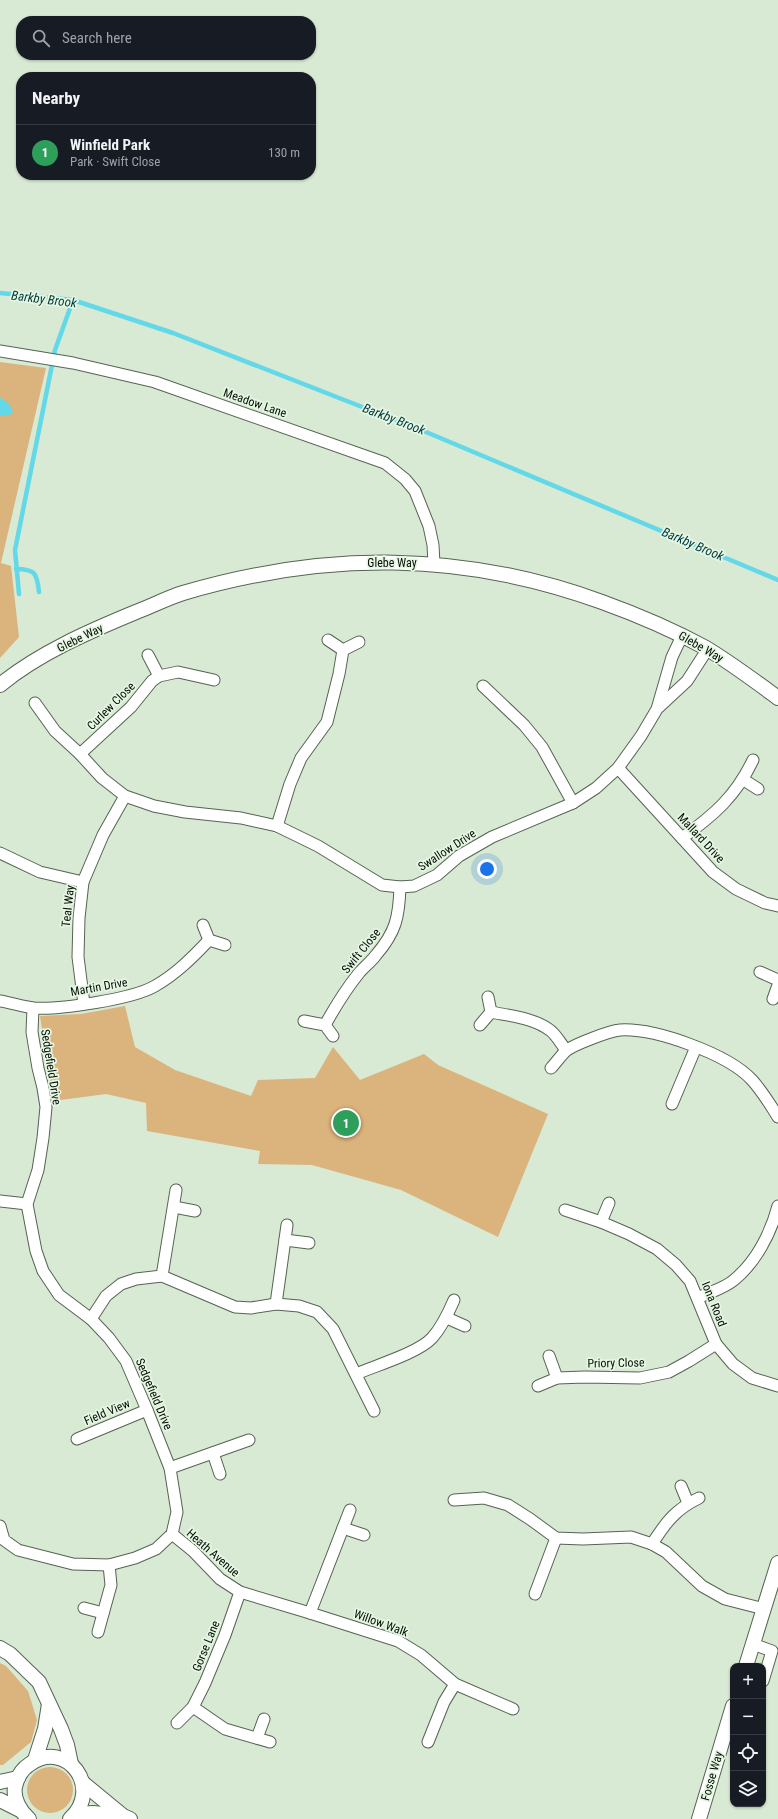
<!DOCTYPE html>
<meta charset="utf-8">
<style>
body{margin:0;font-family:"Roboto Condensed",sans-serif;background:#242831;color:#f1f3f6}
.controls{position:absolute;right:12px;bottom:12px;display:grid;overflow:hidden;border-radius:8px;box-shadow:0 1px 3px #0004}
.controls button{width:36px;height:36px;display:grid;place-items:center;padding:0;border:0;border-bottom:1px solid #363941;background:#171b24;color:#f1f3f6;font:20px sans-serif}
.you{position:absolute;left:487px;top:869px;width:14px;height:14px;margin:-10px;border:3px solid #fff;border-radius:50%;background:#1a73e8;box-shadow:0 0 0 6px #1a73e833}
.badge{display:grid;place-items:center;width:26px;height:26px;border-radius:50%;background:#7c3aed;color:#fff;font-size:13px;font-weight:700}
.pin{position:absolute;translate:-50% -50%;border:2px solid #fff;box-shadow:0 1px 4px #0006}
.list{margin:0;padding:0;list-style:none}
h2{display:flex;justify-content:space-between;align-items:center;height:52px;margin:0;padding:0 16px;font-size:17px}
h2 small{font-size:13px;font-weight:400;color:#9ea1a6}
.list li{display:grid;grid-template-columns:26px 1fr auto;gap:12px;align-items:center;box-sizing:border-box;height:56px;padding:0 16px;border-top:1px solid #363941}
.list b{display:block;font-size:15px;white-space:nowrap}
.list p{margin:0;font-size:13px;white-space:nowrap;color:#9ea1a6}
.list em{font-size:13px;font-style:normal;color:#9ea1a6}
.icon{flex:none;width:22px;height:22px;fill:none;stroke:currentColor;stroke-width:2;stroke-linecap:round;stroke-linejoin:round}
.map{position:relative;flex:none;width:778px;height:1819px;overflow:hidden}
.search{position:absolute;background:#171b24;box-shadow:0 1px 3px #0004;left:16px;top:16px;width:300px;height:44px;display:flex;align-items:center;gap:10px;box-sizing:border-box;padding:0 14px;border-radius:16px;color:#9ea1a6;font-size:15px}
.panel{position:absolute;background:#171b24;box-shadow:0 1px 3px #0004;left:16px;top:72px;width:300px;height:108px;border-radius:16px}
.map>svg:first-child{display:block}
.green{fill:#dbb37c}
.water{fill:#62d8e8}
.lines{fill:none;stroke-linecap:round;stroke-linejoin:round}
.stream{stroke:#62d8e8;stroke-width:4.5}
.minor-casing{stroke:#556452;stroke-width:13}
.tertiary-casing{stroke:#556452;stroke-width:16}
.minor{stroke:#fff;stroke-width:11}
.tertiary{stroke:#fff;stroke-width:14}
.labels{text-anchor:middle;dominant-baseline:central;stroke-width:3.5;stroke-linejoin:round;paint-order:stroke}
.street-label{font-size:12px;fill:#070d07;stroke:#e5f7e2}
.water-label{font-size:13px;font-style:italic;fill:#00393f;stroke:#e5f7e2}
</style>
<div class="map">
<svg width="778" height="1819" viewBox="0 0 778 1819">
<rect width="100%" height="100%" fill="#d8e9d4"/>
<g class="green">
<path d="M 0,362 L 46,368 L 1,563 L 11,566 L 19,637 L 0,658 Z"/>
<path d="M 125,1006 L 135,1047 L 175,1070 L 251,1096 L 258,1080 L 315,1078 L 333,1047 L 360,1080 L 424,1054 L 438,1065 L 548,1114 L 498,1237 L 401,1190 L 312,1165 L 258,1164 L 260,1151 L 147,1131 L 146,1103 L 106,1094 L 53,1101 L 40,1016 L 81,1014 Z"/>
<path d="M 0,1663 L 6,1666 L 28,1691 L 37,1720 L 31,1742 L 3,1765 L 0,1765 Z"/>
<circle cx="50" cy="1790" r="23"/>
</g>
<path class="water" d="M 0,397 L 10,405 L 13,413 L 6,416 L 0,415 Z"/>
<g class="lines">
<g class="stream">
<path d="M 0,293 L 73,300 L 173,333 L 426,432 L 778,580"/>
<path d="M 16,569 C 36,569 37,574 39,592"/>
<path d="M 19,594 L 15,550 L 55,350 L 73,300"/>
</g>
<g class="minor-casing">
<g id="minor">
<path d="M 0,351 L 73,363 L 155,382 L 385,463 L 405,479 L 415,491 L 429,526 L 433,545 L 434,564"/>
<path d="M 328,640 L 343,650 L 359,642"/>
<path d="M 148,655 L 159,676"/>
<path d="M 483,686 L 524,725 L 542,747 L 573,803"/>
<path d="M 35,703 L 55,731 L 80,754 L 102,778 L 125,796 L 154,806 L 185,812 L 241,818 L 277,826 L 318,846 L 382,885 L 400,887 L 414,886 L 437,875 L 459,856 L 492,837 L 573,803 L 596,788 L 618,768 L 641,736 L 657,709 L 672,657 L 682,636"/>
<path d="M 659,707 L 687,681 L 707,650"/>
<path d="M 80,754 L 131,707 L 152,681 L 159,676 L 178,672 L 214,680"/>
<path d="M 618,768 L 713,872 L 736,889 L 765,903 L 778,906"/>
<path d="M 744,780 L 758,789"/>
<path d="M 277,826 L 290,784 L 301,758 L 327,722 L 339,674 L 343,650"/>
<path d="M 682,838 C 714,815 736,796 753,760"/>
<path d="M 0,853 L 40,872 L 83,882"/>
<path d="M 203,925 L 209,940 L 225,945"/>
<path d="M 760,972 L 778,980"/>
<path d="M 773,999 L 778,985"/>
<path d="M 0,1001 C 11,1003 22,1006 33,1008 C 59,1010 133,999 155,986 C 176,974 192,958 209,940"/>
<path d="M 84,1004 L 78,957 L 79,918 L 83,882 L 103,835 L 125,796"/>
<path d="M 491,1012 C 511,1016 535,1018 551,1031 C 557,1036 561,1044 566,1050"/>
<path d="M 304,1021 L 325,1025 L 333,1036"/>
<path d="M 325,1025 C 335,1007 346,989 359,973 C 364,967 371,962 376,955 C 396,932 399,917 400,887"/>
<path d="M 480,1025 L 491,1012 L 488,997"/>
<path d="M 551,1068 C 556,1063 561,1055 567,1050 C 576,1044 609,1031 620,1030 C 655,1028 728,1054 752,1080 C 762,1091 770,1104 778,1117"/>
<path d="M 672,1104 L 696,1047"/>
<path d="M 0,1201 L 27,1204"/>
<path d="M 174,1207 L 195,1211"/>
<path d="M 565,1210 L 601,1222 L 629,1234 L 657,1249 L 676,1265 L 690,1281 L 716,1344 L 733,1364 L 752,1378 L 778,1386"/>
<path d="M 601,1222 L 609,1203"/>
<path d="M 285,1240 L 309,1243"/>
<path d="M 162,1276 L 176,1190"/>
<path d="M 698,1298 C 710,1292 725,1288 734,1280 C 756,1262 771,1233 778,1206"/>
<path d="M 276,1304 L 287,1225"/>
<path d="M 447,1318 L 465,1326"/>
<path d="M 91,1319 L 106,1296 L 121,1284 L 136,1279 L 162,1276 L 235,1307 L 251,1308 L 276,1304 L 299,1306 L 317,1312 L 333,1329 L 374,1411"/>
<path d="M 549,1356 L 557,1378"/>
<path d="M 356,1374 C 377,1365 418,1353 432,1338 C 442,1327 448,1314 454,1300"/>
<path d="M 538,1386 L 557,1378 L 585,1377 L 640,1378 L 669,1372 L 689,1361 L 716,1344"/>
<path d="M 77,1439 L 147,1410"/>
<path d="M 213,1453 L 220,1474"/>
<path d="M 170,1468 L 249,1440"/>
<path d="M 681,1486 L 688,1503"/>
<path d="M 454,1500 L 484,1498 L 508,1505 L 530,1519 L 556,1538 L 583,1539 L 631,1537 L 652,1544 L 666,1552 L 702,1586 L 725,1599 L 764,1609"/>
<path d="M 0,1526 L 4,1540 L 18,1550 L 73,1564 L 109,1565 L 135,1558 L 156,1549 L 172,1534 L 177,1512 L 170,1468 L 147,1410 L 126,1361 L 109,1338 L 91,1319 L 59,1295 L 43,1271 L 36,1251 L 27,1204 L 38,1170 L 43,1138 L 46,1107 L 43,1088 L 38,1068 L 32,1032 L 33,1008"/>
<path d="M 343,1528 L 364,1535"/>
<path d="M 172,1534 L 193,1551 L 220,1579 L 240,1592 L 310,1613 L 350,1510"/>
<path d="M 652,1544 C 666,1522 676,1509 699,1498"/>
<path d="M 535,1594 L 556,1538"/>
<path d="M 84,1608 L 103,1613"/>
<path d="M 310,1613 L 398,1641 L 421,1655 L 455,1684 L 513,1709"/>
<path d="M 98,1632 L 111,1585 L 109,1565"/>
<path d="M 753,1644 L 772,1651 L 763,1681"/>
<path d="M 193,1707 L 225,1729 L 270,1742"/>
<path d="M 177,1723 L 193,1707 L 205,1683 L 225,1635 L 240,1592"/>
<path d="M 257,1738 L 264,1719"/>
<path d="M 428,1742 L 444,1702 L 455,1684"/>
</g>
</g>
<g class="tertiary-casing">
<g id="tertiary">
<path d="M 0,685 C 39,653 90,631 136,612 C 152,606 167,598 183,593 C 326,551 462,551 602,602 C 638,615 673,630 706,648 C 731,663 755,681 778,698"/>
<path d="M 0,1648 L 10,1654 L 39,1682 L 61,1729 L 67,1745 L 71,1764"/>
<path d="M 746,1666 L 778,1563"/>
<path d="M 35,1760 L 45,1729 L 49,1704"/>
<path d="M 0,1782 L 18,1778"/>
<path d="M 83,1783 L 123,1816 L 130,1819"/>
<path d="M 0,1800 L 20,1810"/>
<path d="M 76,1814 L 93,1813 L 123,1816"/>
<path d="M 29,1819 C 20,1811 13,1799 15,1787 C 17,1777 22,1769 30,1764 C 66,1738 104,1788 70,1819"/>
<path d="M 699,1819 L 733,1706"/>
</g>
</g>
<use href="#minor" class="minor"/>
<use href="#tertiary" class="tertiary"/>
</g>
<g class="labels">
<g class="street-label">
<text transform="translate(255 403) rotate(19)">Meadow Lane</text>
<text x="392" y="563">Glebe Way</text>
<text transform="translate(80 638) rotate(-26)">Glebe Way</text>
<text transform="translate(701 647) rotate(30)">Glebe Way</text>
<text transform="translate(111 706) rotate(-45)">Curlew Close</text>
<text transform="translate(701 838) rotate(47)">Mallard Drive</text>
<text transform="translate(447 850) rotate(-33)">Swallow Drive</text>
<text transform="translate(68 906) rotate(-84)">Teal Way</text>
<text transform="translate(361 951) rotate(-51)">Swift Close</text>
<text transform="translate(99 987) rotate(-10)">Martin Drive</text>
<text transform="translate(51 1067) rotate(81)">Sedgefield Drive</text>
<text transform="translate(714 1304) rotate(68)">Iona Road</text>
<text transform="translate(616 1363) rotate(-1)">Priory Close</text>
<text transform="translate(154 1394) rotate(67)">Sedgefield Drive</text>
<text transform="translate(107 1412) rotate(-23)">Field View</text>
<text transform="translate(213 1553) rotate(41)">Heath Avenue</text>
<text transform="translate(381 1623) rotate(20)">Willow Walk</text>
<text transform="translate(206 1646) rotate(-68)">Gorse Lane</text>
<text transform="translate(712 1776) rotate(-74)">Fosse Way</text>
</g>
<g class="water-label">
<text transform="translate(44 299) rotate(7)">Barkby Brook</text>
<text transform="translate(394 419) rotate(21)">Barkby Brook</text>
<text transform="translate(693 544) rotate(23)">Barkby Brook</text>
</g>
</g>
</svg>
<div class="controls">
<button>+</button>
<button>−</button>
<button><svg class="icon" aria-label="locate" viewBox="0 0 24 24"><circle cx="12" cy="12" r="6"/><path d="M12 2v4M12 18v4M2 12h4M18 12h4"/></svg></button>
<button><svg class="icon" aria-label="layers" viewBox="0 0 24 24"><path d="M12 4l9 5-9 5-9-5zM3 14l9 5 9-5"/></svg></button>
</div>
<div class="you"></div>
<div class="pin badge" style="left:346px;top:1123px;background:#2e9e5b">1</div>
<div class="search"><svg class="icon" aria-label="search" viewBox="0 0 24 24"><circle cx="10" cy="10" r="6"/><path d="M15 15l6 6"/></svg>Search here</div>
<section class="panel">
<h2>Nearby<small></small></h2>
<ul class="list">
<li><span class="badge" style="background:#2e9e5b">1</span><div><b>Winfield Park</b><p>Park · Swift Close</p></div><em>130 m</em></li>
</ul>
</section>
</div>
